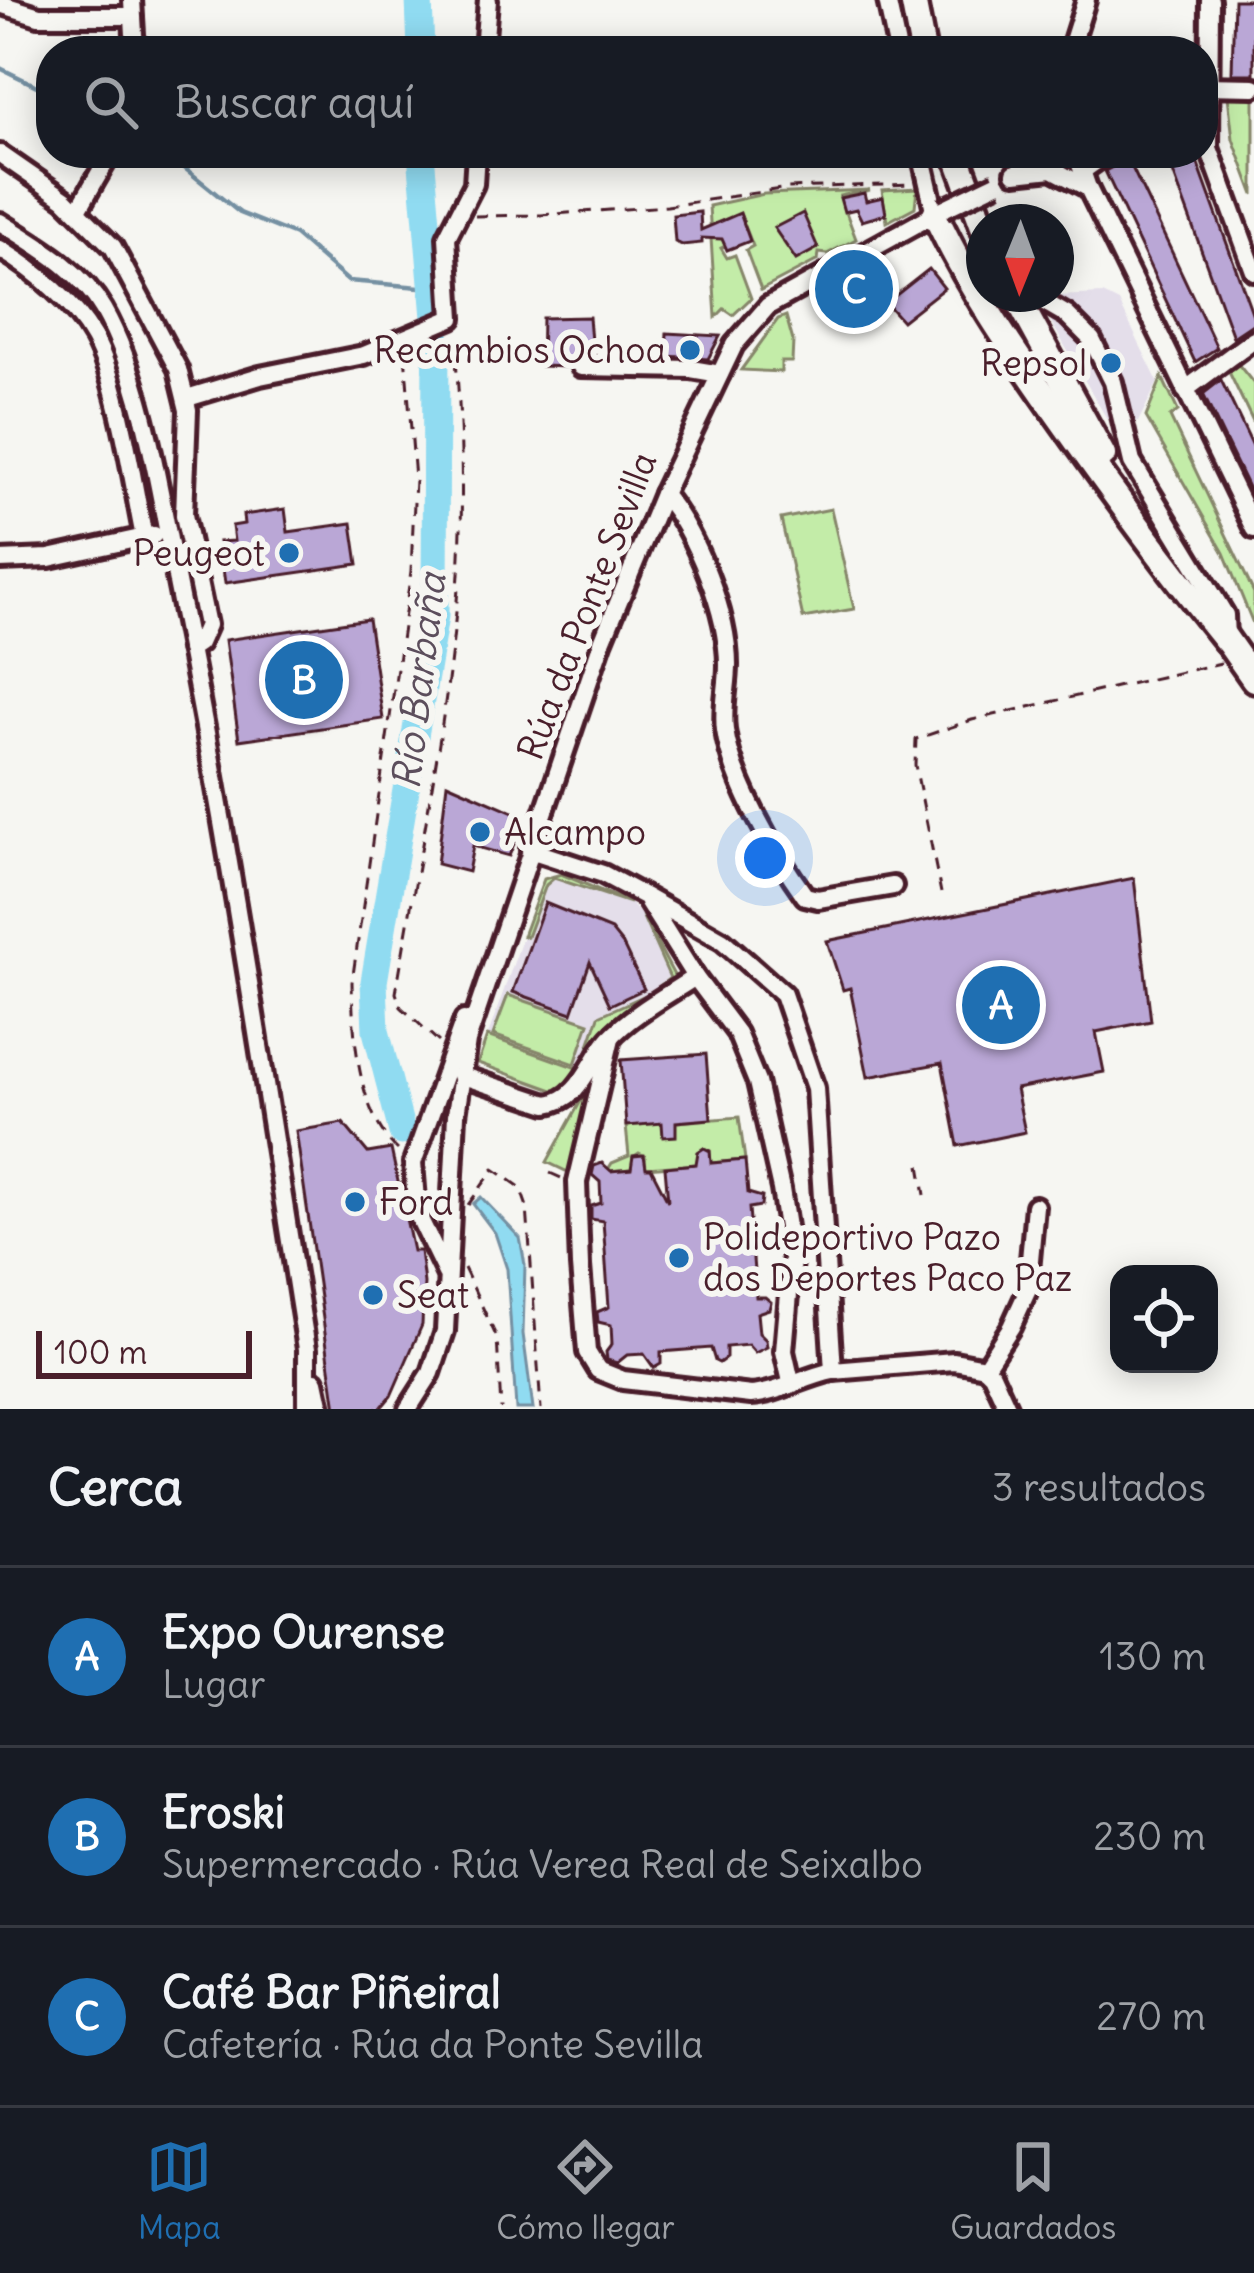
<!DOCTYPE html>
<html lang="es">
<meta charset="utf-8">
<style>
body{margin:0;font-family:Delius,sans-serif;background:#20242c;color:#f1f3f6}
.controls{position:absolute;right:36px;bottom:36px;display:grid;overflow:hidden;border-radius:24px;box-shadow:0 6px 30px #0003}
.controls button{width:108px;height:108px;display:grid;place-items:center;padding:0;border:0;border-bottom:3px solid #363941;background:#171b24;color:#f1f3f6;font:60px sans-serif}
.compass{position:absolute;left:966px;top:204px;width:108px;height:108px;border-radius:50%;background:#171b24;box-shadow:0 6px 30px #0003;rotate:181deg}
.scale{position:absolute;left:36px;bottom:30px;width:216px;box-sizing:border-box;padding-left:12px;border:6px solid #4a1f2b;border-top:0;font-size:33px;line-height:42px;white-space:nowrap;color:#4a1f2b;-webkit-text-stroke:9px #f6f6f2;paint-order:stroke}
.you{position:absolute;left:765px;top:858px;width:42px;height:42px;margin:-30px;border:9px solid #fff;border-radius:50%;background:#1a73e8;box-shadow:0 0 0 18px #1a73e833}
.badge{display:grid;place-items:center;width:78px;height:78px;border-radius:50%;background:#1f6fb2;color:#fff;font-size:39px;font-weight:700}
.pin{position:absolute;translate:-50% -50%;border:6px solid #fff;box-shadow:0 3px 12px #0006}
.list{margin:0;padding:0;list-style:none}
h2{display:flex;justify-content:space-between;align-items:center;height:156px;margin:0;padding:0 48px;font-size:51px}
h2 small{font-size:39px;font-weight:400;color:#9ea1a6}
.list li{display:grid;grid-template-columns:78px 1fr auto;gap:36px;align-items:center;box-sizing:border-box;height:180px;padding:0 48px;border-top:3px solid #363941}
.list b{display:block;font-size:45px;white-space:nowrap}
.list p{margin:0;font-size:39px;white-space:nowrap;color:#9ea1a6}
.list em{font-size:39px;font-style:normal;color:#9ea1a6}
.icon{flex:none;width:66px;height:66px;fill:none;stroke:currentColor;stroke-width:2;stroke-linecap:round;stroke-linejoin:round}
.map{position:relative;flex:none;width:1254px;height:1409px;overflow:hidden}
.search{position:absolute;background:#171b24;box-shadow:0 6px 30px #0003;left:36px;right:36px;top:36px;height:132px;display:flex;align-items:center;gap:30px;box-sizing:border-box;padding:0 42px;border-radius:48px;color:#9ea1a6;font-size:45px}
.sheet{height:696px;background:#171b24}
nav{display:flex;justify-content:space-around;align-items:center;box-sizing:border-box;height:168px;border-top:3px solid #363941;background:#171b24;font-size:33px;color:#9ea1a6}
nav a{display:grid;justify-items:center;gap:6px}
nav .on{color:#1f6fb2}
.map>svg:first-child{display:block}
.built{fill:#e4deea}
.green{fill:#c3eca8;stroke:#86866a;stroke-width:3}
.water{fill:#90dbf1;stroke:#7490a2;stroke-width:3}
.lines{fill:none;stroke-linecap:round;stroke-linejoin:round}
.stream{stroke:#7490a2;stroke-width:4.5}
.river{stroke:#90dbf1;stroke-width:27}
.building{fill:#baa7d6;stroke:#4a1f2b;stroke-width:3}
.minor-casing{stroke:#4a1f2b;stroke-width:26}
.highway-casing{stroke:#4a1f2b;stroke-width:33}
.path{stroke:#4a1f2b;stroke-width:3;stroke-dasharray:12 9;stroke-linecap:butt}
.minor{stroke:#f6f6f2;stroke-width:16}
.highway{stroke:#f6f6f2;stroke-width:24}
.minor-bridge-casing{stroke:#4a1f2b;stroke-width:26;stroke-linecap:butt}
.minor-bridge{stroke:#f6f6f2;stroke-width:16}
.poi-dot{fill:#1f6fb2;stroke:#f6f6f2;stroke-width:4.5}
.labels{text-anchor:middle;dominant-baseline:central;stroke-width:12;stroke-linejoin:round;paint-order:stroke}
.poi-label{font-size:36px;fill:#4a1f2b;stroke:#f6f6f2;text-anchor:start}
.street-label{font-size:36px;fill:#4a1f2b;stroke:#f6f6f2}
.water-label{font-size:39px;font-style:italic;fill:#5c4e5c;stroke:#f6f6f2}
</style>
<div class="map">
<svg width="1254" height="1409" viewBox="0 0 1254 1409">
<rect width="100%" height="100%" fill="#f6f6f2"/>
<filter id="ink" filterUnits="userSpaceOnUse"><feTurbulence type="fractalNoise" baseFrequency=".00833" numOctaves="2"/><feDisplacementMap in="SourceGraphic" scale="24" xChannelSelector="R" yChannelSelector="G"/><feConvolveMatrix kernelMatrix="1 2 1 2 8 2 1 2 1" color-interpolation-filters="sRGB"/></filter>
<g filter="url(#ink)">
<g class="built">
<path d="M 1103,294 L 1119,302 L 1158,382 L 1138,422 L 1107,419 L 1051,322 L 1056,296 Z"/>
<path d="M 553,874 L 614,893 L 630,903 L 651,925 L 676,979 L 608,1033 L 561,1093 L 478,1063 L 542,883 Z"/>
</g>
<g class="green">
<path d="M 1254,95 L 1254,195 L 1233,139 L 1228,96 Z"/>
<path d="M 917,188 L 915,207 L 887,222 L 882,190 Z"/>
<path d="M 870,190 L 840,196 L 856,239 L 827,254 L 819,253 L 818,260 L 761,290 L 746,250 L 753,246 L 740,214 L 716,223 L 725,246 L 721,248 L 727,258 L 735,255 L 751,298 L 733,315 L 724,309 L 716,317 L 709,206 L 764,194 Z"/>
<path d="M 786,316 L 793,341 L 792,362 L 781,362 L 781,372 L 741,370 L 778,319 Z"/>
<path d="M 1238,364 L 1254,384 L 1254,424 L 1228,370 Z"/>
<path d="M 1162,377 L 1178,411 L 1170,417 L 1254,593 L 1254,626 L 1224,553 L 1146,417 Z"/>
<path d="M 831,509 L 854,609 L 803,618 L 781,519 Z"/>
<path d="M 561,874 L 630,903 L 554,878 L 546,885 L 527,937 L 523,936 L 544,879 Z"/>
<path d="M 642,915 L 676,979 L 608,1033 L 582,1066 L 599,1016 L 652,992 L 670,978 Z"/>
<path d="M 508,995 L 589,1023 L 575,1064 L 493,1035 Z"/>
<path d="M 487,1036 L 580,1069 L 561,1093 L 478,1063 Z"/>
<path d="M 597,1072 L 570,1173 L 547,1162 Z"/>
<path d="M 739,1117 L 745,1160 L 711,1163 L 710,1151 L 704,1148 L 698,1152 L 698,1164 L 646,1168 L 645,1156 L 639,1153 L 633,1157 L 633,1169 L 607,1171 L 612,1163 L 629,1156 L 626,1126 Z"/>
</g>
<path class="water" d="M 481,1197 L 520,1238 L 525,1265 L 523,1334 L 533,1409 L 516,1409 L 507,1269 L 495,1233 L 473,1204 Z"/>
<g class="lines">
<g class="stream">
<path d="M 0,68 L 51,93"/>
<path d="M 166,153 L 240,213 L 295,235 L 348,281 L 432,288"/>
</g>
<g class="river">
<path d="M 419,0 L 421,51"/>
<path d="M 402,1132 L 376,1031 L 374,982 L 435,616 L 436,329 L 421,153"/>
</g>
</g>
<g class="building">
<path d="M 1234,0 L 1254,0 L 1254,74 L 1232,74 Z"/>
<path d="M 1166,153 L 1194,153 L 1254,318 L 1254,323 L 1233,337 Z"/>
<path d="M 1128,159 L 1217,348 L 1195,362 L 1105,171 Z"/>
<path d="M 864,193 L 866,201 L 883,197 L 886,214 L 862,221 L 856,209 L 844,212 L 840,198 Z"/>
<path d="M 700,212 L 701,230 L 740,213 L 750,241 L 727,250 L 722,239 L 702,238 L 702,243 L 682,245 L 675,242 L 673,215 Z"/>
<path d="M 803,213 L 818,248 L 796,260 L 774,228 Z"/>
<path d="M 929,269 L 944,288 L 902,321 L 886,303 Z"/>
<path d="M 862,273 L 868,293 L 856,310 L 840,285 Z"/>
<path d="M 589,317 L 592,354 L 576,355 L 568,367 L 541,366 L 542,318 Z"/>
<path d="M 667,333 L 720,336 L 708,359 L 666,356 Z"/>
<path d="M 1221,380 L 1254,449 L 1254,500 L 1203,394 Z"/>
<path d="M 285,509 L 288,532 L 352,523 L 358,564 L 225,583 L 219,542 L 234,541 L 232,526 L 244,524 L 243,515 Z"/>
<path d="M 368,619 L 383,719 L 239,740 L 225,640 Z"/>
<path d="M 447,783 L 525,817 L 509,856 L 473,846 L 468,872 L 437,864 Z"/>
<path d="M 1134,878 L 1151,1021 L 1096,1032 L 1104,1072 L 1016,1089 L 1025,1132 L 958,1146 L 942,1063 L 868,1077 L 850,988 L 843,990 L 827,941 Z"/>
<path d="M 545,903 L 611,930 L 623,945 L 644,989 L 610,1005 L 590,962 L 572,1013 L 513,992 Z"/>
<path d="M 706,1054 L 711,1119 L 676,1122 L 676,1136 L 663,1137 L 662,1123 L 626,1126 L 621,1060 Z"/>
<path d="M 343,1123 L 368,1153 L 391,1149 L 413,1251 L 420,1251 L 424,1283 L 422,1325 L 391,1396 L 380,1409 L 336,1409 L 296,1131 Z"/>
<path d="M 704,1148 L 710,1151 L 711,1163 L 745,1160 L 748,1193 L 762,1197 L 761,1206 L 749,1208 L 756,1297 L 765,1297 L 771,1302 L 769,1309 L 757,1313 L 759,1333 L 766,1340 L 767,1347 L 755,1353 L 748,1345 L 726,1347 L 726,1358 L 719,1363 L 715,1361 L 711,1348 L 661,1352 L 661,1364 L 654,1368 L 644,1354 L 627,1355 L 617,1363 L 607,1360 L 606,1352 L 612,1344 L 611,1325 L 598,1322 L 597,1312 L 609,1307 L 603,1221 L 591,1219 L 591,1206 L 601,1203 L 600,1182 L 592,1175 L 594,1166 L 602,1163 L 611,1171 L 631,1169 L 633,1156 L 644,1155 L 646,1168 L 651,1168 L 668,1201 L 665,1167 L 696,1164 L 698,1152 Z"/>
</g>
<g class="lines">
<g class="minor-casing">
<g id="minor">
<path d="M 132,0 L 135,51"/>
<path d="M 887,0 L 898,51"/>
<path d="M 1210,0 L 1209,148 L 1254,271"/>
<path d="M 0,4 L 39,16 L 132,16"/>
<path d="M 484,51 L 488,0"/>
<path d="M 1070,51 L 1086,0"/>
<path d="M 1203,86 L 1254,87"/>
<path d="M 921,153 L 935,214"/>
<path d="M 1076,153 L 1088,188 L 1254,529"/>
<path d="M 0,154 L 65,199 L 113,247 L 178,369 L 188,410 L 184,515 L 207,625 L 199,643 L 190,649"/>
<path d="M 1031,154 L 1052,169 L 1067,153"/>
<path d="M 1084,170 L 1108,153"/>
<path d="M 1015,173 L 1052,169 L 1088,188"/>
<path d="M 78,210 L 111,153"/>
<path d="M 0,222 C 38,246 80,269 103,309 C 147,386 162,510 180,597 C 230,846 267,1098 307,1349 L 307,1409"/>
<path d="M 0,249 C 35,270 74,302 94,338 C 119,383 133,484 144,537"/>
<path d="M 1031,294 L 1067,315 L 1092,340 L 1113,382 L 1132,462 L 1225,615 L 1226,639"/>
<path d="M 581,367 L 691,369 L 720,374"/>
<path d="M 1185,390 L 1254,339"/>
<path d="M 187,398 L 260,376 L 364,355 L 452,318 L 447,237 L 474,184 L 476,153"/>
<path d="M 663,494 C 696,533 728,613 728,665 C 728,687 722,707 725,730 C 732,781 775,854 805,896 L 818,899 L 893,886"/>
<path d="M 0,560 L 49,558 L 154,535"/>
<path d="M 530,850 L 603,874 L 644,896 L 723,941 L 783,994 L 815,1088 L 833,1371 L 954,1361 L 985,1367"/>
<path d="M 648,902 L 695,977 L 737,1033 L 757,1082 L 781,1189 L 792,1259 L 784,1351 L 791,1382"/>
<path d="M 611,1038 L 577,1182 L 580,1266 L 587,1352 L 598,1370 L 623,1380 L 751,1395 C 779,1393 804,1377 833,1371"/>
<path d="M 460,1075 L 547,1104 C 581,1100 590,1060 610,1038 C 632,1014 668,995 695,977"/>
<path d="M 446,1273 L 417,1213 L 413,1163 L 464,1020"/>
<path d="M 985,1367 L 1011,1327 L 1027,1292 L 1035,1206"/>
<path d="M 985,1367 L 992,1374 L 1008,1409"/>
<path d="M 315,1381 L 321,1409"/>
<path d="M 408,1409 L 431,1373 L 445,1331 L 456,1115 L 467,1041 L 602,642 L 663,494 L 734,345 L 768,306 L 942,210"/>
</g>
</g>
<g class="highway-casing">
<g id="highway">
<path d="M 913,0 L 923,51"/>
<path d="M 956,153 L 984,229"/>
<path d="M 935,214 C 967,284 1011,348 1055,411 C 1110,489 1166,566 1226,640"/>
<path d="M 1015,294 L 1103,455"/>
<path d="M 1219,629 L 1254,679"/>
</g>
</g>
<g class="path">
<path d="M 475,216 L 541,215 L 667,206 L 788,188 L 914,184"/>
<path d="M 941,893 L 915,765 L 916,739 L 972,720 L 1221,663"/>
<path d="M 439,1042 L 401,1007 L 396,993 C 416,873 441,752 454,631 C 465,534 463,434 454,337"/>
<path d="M 398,1150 C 357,1113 353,1033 352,982 L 411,571 L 415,479 L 405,354"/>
<path d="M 920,1165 L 925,1195"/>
<path d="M 550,1173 L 561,1178"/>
<path d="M 468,1205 L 494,1169 L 520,1187 L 527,1207 L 541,1409"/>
<path d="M 464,1268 L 497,1338 L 501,1409"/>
</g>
<use href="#minor" class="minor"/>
<use href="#highway" class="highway"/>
<g class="minor-bridge-casing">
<path id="minor-bridge" d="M 943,209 L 997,183"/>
</g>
<use href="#minor-bridge" class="minor-bridge"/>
</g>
</g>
<g class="poi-dot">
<circle cx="690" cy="350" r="12"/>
<circle cx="1111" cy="363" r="12"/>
<circle cx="289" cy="553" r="12"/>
<circle cx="480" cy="832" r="12"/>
<circle cx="355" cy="1202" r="12"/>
<circle cx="679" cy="1258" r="12"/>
<circle cx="373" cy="1295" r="12"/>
</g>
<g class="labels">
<g class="poi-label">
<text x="666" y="350" text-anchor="end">Recambios Ochoa</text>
<text x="1087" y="363" text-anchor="end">Repsol</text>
<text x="265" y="553" text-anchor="end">Peugeot</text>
<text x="504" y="832">Alcampo</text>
<text x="379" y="1202">Ford</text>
<text x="703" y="1237">Polideportivo Pazo<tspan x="703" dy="41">dos Deportes Paco Paz</tspan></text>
<text x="397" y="1295">Seat</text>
</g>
<g class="street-label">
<text transform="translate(587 606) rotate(-69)">Rúa da Ponte Sevilla</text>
</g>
<g class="water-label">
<text transform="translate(419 681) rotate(-83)">Río Barbaña</text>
</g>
</g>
</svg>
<div class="controls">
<button><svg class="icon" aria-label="locate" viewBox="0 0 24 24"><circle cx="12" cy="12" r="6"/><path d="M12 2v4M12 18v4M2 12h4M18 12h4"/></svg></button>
</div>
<svg class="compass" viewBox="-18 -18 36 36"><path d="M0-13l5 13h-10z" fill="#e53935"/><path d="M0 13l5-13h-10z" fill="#9ea1a6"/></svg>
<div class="scale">100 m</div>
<div class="you"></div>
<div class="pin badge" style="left:1001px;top:1005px">A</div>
<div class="pin badge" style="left:304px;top:680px">B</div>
<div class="pin badge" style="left:854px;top:289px">C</div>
<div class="search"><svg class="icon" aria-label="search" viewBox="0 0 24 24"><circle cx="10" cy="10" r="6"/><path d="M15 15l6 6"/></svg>Buscar aquí</div>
</div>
<section class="sheet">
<h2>Cerca<small>3 resultados</small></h2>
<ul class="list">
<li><span class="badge">A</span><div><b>Expo Ourense</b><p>Lugar</p></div><em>130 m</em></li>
<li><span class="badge">B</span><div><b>Eroski</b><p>Supermercado · Rúa Verea Real de Seixalbo</p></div><em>230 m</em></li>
<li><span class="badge">C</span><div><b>Café Bar Piñeiral</b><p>Cafetería · Rúa da Ponte Sevilla</p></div><em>270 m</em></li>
</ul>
</section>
<nav>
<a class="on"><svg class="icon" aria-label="map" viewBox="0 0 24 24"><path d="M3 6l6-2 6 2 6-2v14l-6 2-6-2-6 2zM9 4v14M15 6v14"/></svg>Mapa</a>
<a><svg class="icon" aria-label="directions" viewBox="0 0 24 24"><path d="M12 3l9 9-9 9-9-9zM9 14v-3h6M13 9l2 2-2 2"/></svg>Cómo llegar</a>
<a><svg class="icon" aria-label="saved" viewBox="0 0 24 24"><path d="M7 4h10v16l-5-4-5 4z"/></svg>Guardados</a>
</nav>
